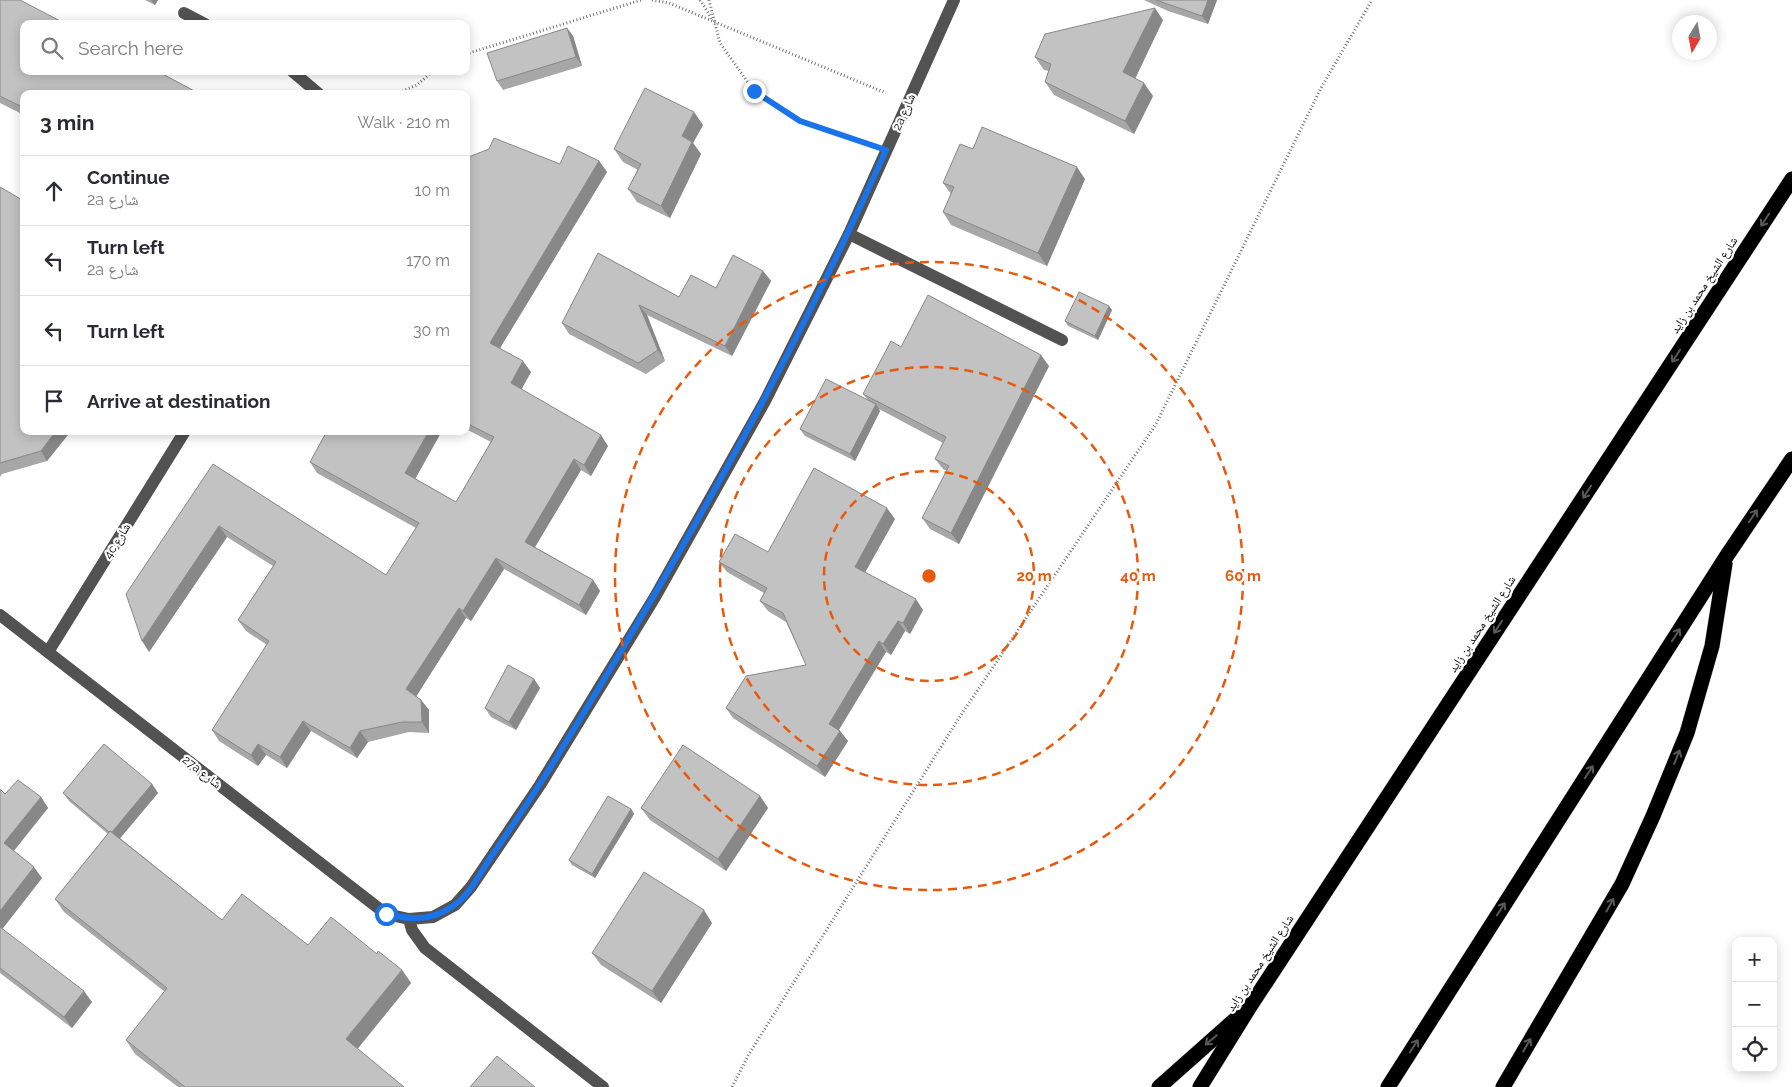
<!DOCTYPE html>
<meta charset="utf-8">
<style>
body{margin:0;font-family:Raleway,"Noto Naskh Arabic",sans-serif;background:#f2f2f3;color:#2b2b33}
.controls{position:absolute;right:15px;bottom:15px;display:grid;overflow:hidden;border-radius:10px;box-shadow:0 2px 12px #0003}
.controls button{width:45px;height:45px;display:grid;place-items:center;padding:0;border:0;border-bottom:1px solid #e1e1e2;background:#fff;color:#2b2b33;font:25px sans-serif}
.compass{position:absolute;left:1672px;top:15px;width:45px;height:45px;border-radius:50%;background:#fff;box-shadow:0 2px 12px #0003;rotate:190deg}
.stop{position:absolute;width:15px;height:15px;margin:-11px;border:4px solid #1a73e8;border-radius:50%;background:#fff}
.stop.end{background:#1a73e8;border-color:#fff;box-shadow:0 1px 5px #0008}
.list{margin:0;padding:0;list-style:none}
h2{display:flex;justify-content:space-between;align-items:center;height:65px;margin:0;padding:0 20px;font-size:21px}
h2 small{font-size:16px;font-weight:400;color:#7c7c81}
.list li{display:grid;grid-template-columns:32px 1fr auto;gap:15px;align-items:center;box-sizing:border-box;height:70px;padding:0 20px;border-top:1px solid #e1e1e2}
.list b{display:block;font-size:19px;white-space:nowrap}
.list p{margin:0;font-size:16px;white-space:nowrap;color:#7c7c81}
.list em{font-size:16px;font-style:normal;color:#7c7c81}
.icon{flex:none;width:28px;height:28px;fill:none;stroke:currentColor;stroke-width:2;stroke-linecap:round;stroke-linejoin:round}
.map{position:relative;flex:none;width:1792px;height:1087px;overflow:hidden}
.search{position:absolute;background:#fff;box-shadow:0 2px 12px #0003;left:20px;top:20px;width:450px;height:55px;display:flex;align-items:center;gap:12px;box-sizing:border-box;padding:0 18px;border-radius:10px;color:#7c7c81;font-size:19px}
.panel{position:absolute;background:#fff;box-shadow:0 2px 12px #0003;left:20px;top:90px;width:450px;height:345px;border-radius:10px}
.map>svg:first-child{display:block}
.lines{fill:none;stroke-linecap:round;stroke-linejoin:round}
.highway-casing{stroke:#dbdbdb;stroke-width:16}
.path{stroke:#747474;stroke-width:3;stroke-dasharray:1 2.5;stroke-linecap:butt}
.minor{stroke:#525252;stroke-width:12}
.highway{stroke:#000;stroke-width:15}
.wall{fill:#a7a7a7}
.shaded-wall{fill:#888}
.building{fill:#c2c2c2;stroke:#888}
.oneway{stroke:#595959}
.route{stroke:#1a73e8;stroke-width:6}
.ring{fill:none;stroke:#e8590c;stroke-width:2.5;stroke-dasharray:9 6}
.labels{text-anchor:middle;dominant-baseline:central;stroke-width:4.5;stroke-linejoin:round;paint-order:stroke}
.street-label{font-size:12px;fill:#000;stroke:#fff}
.centre{fill:#e8590c;stroke:#fff;stroke-width:2.5}
.ring-label{font-size:15px;text-anchor:middle;font-weight:bold;fill:#e8590c;stroke:#fff;stroke-width:4.5;stroke-linejoin:round;paint-order:stroke}
</style>
<div class="map">
<svg width="1792" height="1087" viewBox="0 0 1792 1087">
<rect width="100%" height="100%" fill="#fff"/>
<g class="lines">
<g class="highway-casing">
<g id="highway">
<path d="M 1159,1087 L 1238,1017"/>
<path d="M 1200,1087 L 1249,1008 L 1792,179"/>
<path d="M 1388,1087 L 1726,557 L 1792,459"/>
<path d="M 1503,1087 L 1622,884 L 1653,816 L 1687,733 L 1712,646 L 1725,564"/>
</g>
</g>
<g class="path">
<path d="M 652,0 L 669,3 L 886,93"/>
<path d="M 700,0 L 712,19"/>
<path d="M 709,0 L 720,43 L 754,91 L 800,121 L 865,143"/>
<path d="M 466,54 L 641,0"/>
<path d="M 396,94 L 417,85 L 433,71"/>
<path d="M 732,1087 L 749,1054 L 959,718 L 1156,424 L 1321,88 L 1372,0"/>
</g>
<g class="minor">
<path d="M 184,13 L 205,24"/>
<path d="M 292,71 L 319,94"/>
<path d="M 849,234 L 1062,340"/>
<path d="M 0,615 L 386,914 L 409,919 L 433,917 L 455,905 L 471,887 L 540,785 L 655,597 L 765,401 L 849,234 L 954,0"/>
<path d="M 48,652 L 185,431"/>
<path d="M 409,919 L 412,930 L 425,948 L 603,1087"/>
</g>
<use href="#highway" class="highway"/>
</g>
<g class="wall">
<path d="M 0,0 L 24,94 L 24,115 L 0,103 Z"/>
<path d="M 145,0 L 158,0 L 155,5 Z"/>
<path d="M 1144,0 L 1217,0 L 1208,24 L 1168,11 Z"/>
<path d="M 1163,20 L 1135,79 L 1153,96 L 1134,134 L 1054,95 L 1045,82 L 1049,71 L 1044,70 L 1035,57 Z"/>
<path d="M 567,28 L 573,36 L 582,66 L 503,90 L 497,81 Z"/>
<path d="M 703,125 L 693,143 L 701,154 L 670,218 L 637,202 L 628,189 L 638,170 L 623,162 L 614,149 Z"/>
<path d="M 973,149 L 1085,179 L 1047,266 L 951,225 L 943,212 L 951,194 L 943,183 Z"/>
<path d="M 466,158 L 560,164 L 599,161 L 607,172 L 500,348 L 531,372 L 521,389 L 608,446 L 591,476 L 581,470 L 535,547 L 593,580 L 600,591 L 586,615 L 504,569 L 471,621 L 466,618 L 416,696 L 421,700 L 429,710 L 429,733 L 409,732 L 368,742 L 357,758 L 311,731 L 287,768 L 266,755 L 258,766 L 219,741 L 212,730 L 267,645 L 246,631 L 238,620 L 273,566 L 227,537 L 149,652 L 213,464 L 386,575 L 416,528 L 317,473 L 310,462 L 416,479 L 456,502 L 491,442 L 466,429 Z"/>
<path d="M 0,187 L 24,431 L 71,431 L 47,461 L 2,474 L 0,477 Z"/>
<path d="M 598,253 L 679,297 L 716,288 L 763,271 L 771,281 L 732,356 L 647,315 L 665,361 L 646,374 L 569,334 L 562,323 Z"/>
<path d="M 1109,306 L 1112,310 L 1098,340 L 1068,326 L 1065,321 Z"/>
<path d="M 901,347 L 1049,366 L 959,544 L 930,529 L 922,518 L 947,471 L 943,469 L 935,459 L 943,443 L 879,409 L 880,411 L 855,461 L 805,436 L 800,429 L 868,400 L 863,394 Z"/>
<path d="M 895,519 L 865,572 L 923,610 L 910,634 L 905,631 L 891,655 L 886,652 L 839,730 L 848,741 L 825,777 L 733,718 L 726,708 L 806,665 L 786,622 L 768,611 L 760,601 L 764,593 L 727,572 L 719,562 L 768,552 Z"/>
<path d="M 534,679 L 540,688 L 516,730 L 491,717 L 485,708 Z"/>
<path d="M 152,784 L 158,793 L 120,838 L 222,920 L 308,945 L 377,954 L 402,970 L 411,983 L 357,1048 L 404,1087 L 178,1087 L 135,1054 L 126,1040 L 165,992 L 64,912 L 55,899 L 108,834 L 69,801 L 63,793 Z"/>
<path d="M 0,789 L 5,794 L 41,797 L 48,808 L 14,851 L 42,878 L 2,929 L 92,1002 L 72,1028 L 0,973 Z"/>
<path d="M 760,796 L 768,808 L 726,871 L 650,820 L 641,808 Z"/>
<path d="M 631,809 L 634,814 L 595,878 L 572,865 L 569,860 Z"/>
<path d="M 712,923 L 661,1003 L 601,965 L 592,953 Z"/>
</g>
<g class="shaded-wall">
<path d="M 151,0 L 158,0 L 155,5 Z"/>
<path d="M 1208,0 L 1217,0 L 1208,24 L 1202,16 Z"/>
<path d="M 1155,8 L 1163,20 L 1132,85 L 1123,72 Z"/>
<path d="M 567,28 L 573,36 L 582,66 L 576,57 Z"/>
<path d="M 1144,83 L 1153,96 L 1134,134 L 1125,121 Z"/>
<path d="M 694,112 L 703,125 L 693,143 L 701,154 L 670,218 L 661,206 L 682,136 Z"/>
<path d="M 599,161 L 607,172 L 497,353 L 490,343 Z"/>
<path d="M 1077,167 L 1085,179 L 1047,266 L 1038,253 Z"/>
<path d="M 763,271 L 771,281 L 732,356 L 725,346 Z"/>
<path d="M 639,305 L 647,315 L 665,361 L 658,350 Z"/>
<path d="M 1109,306 L 1112,310 L 1098,340 L 1095,336 Z"/>
<path d="M 1041,355 L 1049,366 L 959,544 L 951,533 Z"/>
<path d="M 523,361 L 531,372 L 519,394 L 511,383 Z"/>
<path d="M 876,404 L 880,411 L 855,461 L 850,454 Z"/>
<path d="M 56,431 L 71,431 L 47,461 L 41,451 Z"/>
<path d="M 429,431 L 442,431 L 413,483 L 405,473 Z"/>
<path d="M 601,435 L 608,446 L 591,476 L 584,465 Z"/>
<path d="M 574,459 L 581,470 L 532,552 L 525,542 Z"/>
<path d="M 887,508 L 895,519 L 862,578 L 855,567 Z"/>
<path d="M 219,526 L 227,537 L 149,652 L 142,641 Z"/>
<path d="M 496,558 L 504,569 L 471,621 L 463,611 Z"/>
<path d="M 593,580 L 600,591 L 586,615 L 579,605 Z"/>
<path d="M 916,599 L 923,610 L 910,634 L 903,623 Z"/>
<path d="M 459,608 L 466,618 L 414,700 L 406,689 Z"/>
<path d="M 898,621 L 905,631 L 891,655 L 883,644 Z"/>
<path d="M 879,641 L 886,652 L 836,734 L 829,724 Z"/>
<path d="M 534,679 L 540,688 L 516,730 L 509,722 Z"/>
<path d="M 421,700 L 429,710 L 429,733 L 422,722 Z"/>
<path d="M 303,721 L 311,731 L 287,768 L 280,757 Z"/>
<path d="M 360,731 L 368,742 L 357,758 L 350,748 Z"/>
<path d="M 840,731 L 848,741 L 825,777 L 817,766 Z"/>
<path d="M 258,744 L 266,755 L 258,766 L 251,755 Z"/>
<path d="M 152,784 L 158,793 L 117,842 L 111,833 Z"/>
<path d="M 760,796 L 768,808 L 726,871 L 718,859 Z"/>
<path d="M 41,797 L 48,808 L 11,854 L 4,843 Z"/>
<path d="M 631,809 L 634,814 L 595,878 L 592,874 Z"/>
<path d="M 34,867 L 42,878 L 0,932 L 0,911 Z"/>
<path d="M 704,910 L 712,923 L 661,1003 L 652,991 Z"/>
<path d="M 402,970 L 411,983 L 355,1052 L 346,1039 Z"/>
<path d="M 84,991 L 92,1002 L 72,1028 L 64,1017 Z"/>
</g>
<g class="building">
<path d="M 0,0 L 20,0 L 66,24 L 24,24 L 24,71 L 157,71 L 200,94 L 24,94 L 24,108 L 0,96 Z"/>
<path d="M 1156,0 L 1208,0 L 1202,16 Z"/>
<path d="M 1155,8 L 1123,72 L 1144,83 L 1125,121 L 1045,82 L 1051,64 L 1035,57 L 1045,34 Z"/>
<path d="M 567,28 L 576,57 L 497,81 L 487,53 Z"/>
<path d="M 645,88 L 694,112 L 682,136 L 692,142 L 661,206 L 628,189 L 641,164 L 614,149 Z"/>
<path d="M 982,127 L 1077,167 L 1038,253 L 943,212 L 954,187 L 943,183 L 960,144 L 973,149 Z"/>
<path d="M 494,138 L 560,164 L 568,146 L 599,161 L 490,343 L 523,361 L 511,383 L 601,435 L 584,465 L 574,459 L 525,542 L 593,580 L 579,605 L 496,558 L 463,611 L 459,608 L 406,689 L 421,700 L 422,722 L 402,722 L 360,731 L 350,748 L 303,721 L 280,757 L 258,744 L 251,755 L 212,730 L 269,641 L 238,620 L 276,562 L 219,526 L 142,641 L 126,594 L 213,464 L 386,575 L 419,523 L 310,462 L 327,431 L 429,431 L 405,473 L 456,502 L 494,437 L 466,423 L 466,158 L 489,149 Z"/>
<path d="M 0,187 L 24,201 L 24,431 L 56,431 L 41,451 L 0,463 Z"/>
<path d="M 598,253 L 679,297 L 691,275 L 716,288 L 733,255 L 763,271 L 725,346 L 639,305 L 658,350 L 638,363 L 562,323 Z"/>
<path d="M 1079,292 L 1109,306 L 1095,336 L 1065,321 Z"/>
<path d="M 928,295 L 1041,355 L 951,533 L 922,518 L 949,466 L 935,459 L 946,437 L 863,394 L 891,341 L 901,347 Z"/>
<path d="M 826,379 L 876,404 L 850,454 L 800,429 Z"/>
<path d="M 814,468 L 887,508 L 855,567 L 916,599 L 903,623 L 898,621 L 883,644 L 879,641 L 829,724 L 840,731 L 817,766 L 726,708 L 746,676 L 806,665 L 783,613 L 760,601 L 767,588 L 719,562 L 735,534 L 768,552 Z"/>
<path d="M 508,665 L 534,679 L 509,722 L 485,708 Z"/>
<path d="M 104,744 L 152,784 L 112,832 L 110,831 L 109,832 L 63,793 Z"/>
<path d="M 683,745 L 760,796 L 718,859 L 641,808 Z"/>
<path d="M 18,780 L 41,797 L 4,843 L 34,867 L 0,911 L 0,789 L 5,794 Z"/>
<path d="M 608,796 L 631,809 L 592,874 L 569,860 Z"/>
<path d="M 110,831 L 222,920 L 242,894 L 308,945 L 331,917 L 377,954 L 378,951 L 402,970 L 346,1039 L 404,1087 L 185,1087 L 126,1040 L 167,988 L 55,899 Z"/>
<path d="M 644,872 L 704,910 L 652,991 L 592,953 Z"/>
<path d="M 0,927 L 84,991 L 64,1017 L 0,968 Z"/>
<path d="M 497,1056 L 535,1087 L 470,1087 Z"/>
</g>
<defs><path id="oneway-shaft" d="M-6 0H5M1.5-3L5.5 0L1.5 3" fill="none" stroke-width="1.6" stroke-linecap="round" stroke-linejoin="round" transform="scale(1.25)"/></defs>
<g class="oneway">
<use href="#oneway-shaft" transform="translate(1765 220) rotate(123)"/>
<use href="#oneway-shaft" transform="translate(1676 356) rotate(123)"/>
<use href="#oneway-shaft" transform="translate(1587 492) rotate(123)"/>
<use href="#oneway-shaft" transform="translate(1753 516) rotate(-56)"/>
<use href="#oneway-shaft" transform="translate(1498 627) rotate(123)"/>
<use href="#oneway-shaft" transform="translate(1676 635) rotate(-57)"/>
<use href="#oneway-shaft" transform="translate(1677 757) rotate(-68)"/>
<use href="#oneway-shaft" transform="translate(1589 772) rotate(-57)"/>
<use href="#oneway-shaft" transform="translate(1610 905) rotate(-61)"/>
<use href="#oneway-shaft" transform="translate(1501 909) rotate(-57)"/>
<use href="#oneway-shaft" transform="translate(1211 1040) rotate(140)"/>
<use href="#oneway-shaft" transform="translate(1527 1045) rotate(-60)"/>
<use href="#oneway-shaft" transform="translate(1414 1046) rotate(-57)"/>
</g>
<g class="lines">
<path class="route" d="M 386,914 C 410,920 432,921 453,906 C 470,895 480,873 491,857 C 515,822 539,787 561,750 C 681,555 793,359 886,150 L 800,121 L 754,91"/>
</g>
<g class="ring">
<circle cx="929" cy="576" r="105"/>
<circle cx="929" cy="576" r="209"/>
<circle cx="929" cy="576" r="314"/>
</g>
<g class="labels">
<g class="street-label">
<text transform="translate(904 112) rotate(-66)">2a شارع</text>
<text transform="translate(1704 285) rotate(-57)">شارع الشيخ محمد بن زايد</text>
<text transform="translate(117 541) rotate(-58)">4c شارع</text>
<text transform="translate(1482 624) rotate(-57)">شارع الشيخ محمد بن زايد</text>
<text transform="translate(202 772) rotate(38)">27a شارع</text>
<text transform="translate(1260 963) rotate(-57)">شارع الشيخ محمد بن زايد</text>
</g>
</g>
<circle cx="929" cy="576" r="8" class="centre"/>
<g class="ring-label">
<text x="1034" y="581">20 m</text>
<text x="1138" y="581">40 m</text>
<text x="1243" y="581">60 m</text>
</g>
</svg>
<div class="controls">
<button>+</button>
<button>−</button>
<button><svg class="icon" aria-label="locate" viewBox="0 0 24 24"><circle cx="12" cy="12" r="6"/><path d="M12 2v4M12 18v4M2 12h4M18 12h4"/></svg></button>
</div>
<svg class="compass" viewBox="-18 -18 36 36"><path d="M0-13l5 13h-10z" fill="#e53935"/><path d="M0 13l5-13h-10z" fill="#7c7c81"/></svg>
<div class="stop" style="left:386px;top:914px"></div>
<div class="stop end" style="left:754px;top:91px"></div>
<div class="search"><svg class="icon" aria-label="search" viewBox="0 0 24 24"><circle cx="10" cy="10" r="6"/><path d="M15 15l6 6"/></svg>Search here</div>
<section class="panel">
<h2>3 min<small>Walk · 210 m</small></h2>
<ul class="list">
<li><svg class="icon" aria-label="ahead" viewBox="0 0 24 24"><path d="M12 20V5M6 11l6-6 6 6"/></svg><div><b>Continue</b><p>2a شارع</p></div><em>10 m</em></li>
<li><svg class="icon" aria-label="left" viewBox="0 0 24 24"><path d="M17 20v-9H6M10 6l-5 5 5 5"/></svg><div><b>Turn left</b><p>2a شارع</p></div><em>170 m</em></li>
<li><svg class="icon" aria-label="left" viewBox="0 0 24 24"><path d="M17 20v-9H6M10 6l-5 5 5 5"/></svg><div><b>Turn left</b></div><em>30 m</em></li>
<li><svg class="icon" aria-label="arrive" viewBox="0 0 24 24"><path d="M6 21V4h12l-3 4 3 4H6"/></svg><div><b>Arrive at destination</b></div></li>
</ul>
</section>
</div>
